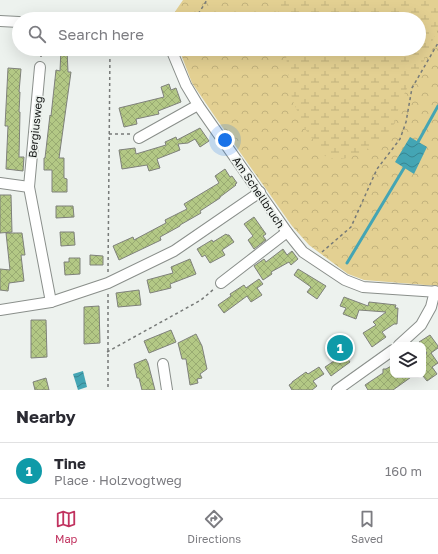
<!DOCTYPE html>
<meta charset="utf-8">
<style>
body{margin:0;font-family:"Golos Text",sans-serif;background:#f7f7f7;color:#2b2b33}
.controls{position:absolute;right:12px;bottom:12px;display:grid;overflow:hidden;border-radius:8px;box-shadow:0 4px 16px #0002}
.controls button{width:36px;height:36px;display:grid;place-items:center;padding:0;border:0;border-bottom:1px solid #e1e1e2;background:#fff;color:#2b2b33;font:20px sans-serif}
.you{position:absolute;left:225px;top:140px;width:14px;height:14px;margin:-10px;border:3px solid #fff;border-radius:50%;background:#1a73e8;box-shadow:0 0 0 6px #1a73e833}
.badge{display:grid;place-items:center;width:26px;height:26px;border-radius:50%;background:#c1325f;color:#fff;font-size:13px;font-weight:700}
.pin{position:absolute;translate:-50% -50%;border:2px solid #fff;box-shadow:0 1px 4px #0006}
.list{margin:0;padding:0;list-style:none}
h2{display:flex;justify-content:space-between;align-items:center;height:52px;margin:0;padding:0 16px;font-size:17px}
h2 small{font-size:13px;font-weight:400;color:#7c7c81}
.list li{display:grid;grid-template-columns:26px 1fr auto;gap:12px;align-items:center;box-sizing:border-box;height:56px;padding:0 16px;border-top:1px solid #e1e1e2}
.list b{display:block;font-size:15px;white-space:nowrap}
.list p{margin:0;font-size:13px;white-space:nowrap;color:#7c7c81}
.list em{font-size:13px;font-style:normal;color:#7c7c81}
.icon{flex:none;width:22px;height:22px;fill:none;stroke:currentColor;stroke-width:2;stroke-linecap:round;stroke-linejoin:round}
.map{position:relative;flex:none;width:438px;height:390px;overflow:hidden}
.search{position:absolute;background:#fff;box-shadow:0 4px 16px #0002;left:12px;right:12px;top:12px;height:44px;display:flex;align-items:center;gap:10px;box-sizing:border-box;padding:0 14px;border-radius:22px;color:#7c7c81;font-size:15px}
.sheet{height:108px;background:#fff}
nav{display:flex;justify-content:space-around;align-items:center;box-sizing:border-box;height:56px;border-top:1px solid #e1e1e2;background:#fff;font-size:11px;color:#7c7c81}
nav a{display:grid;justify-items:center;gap:2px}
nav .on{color:#c1325f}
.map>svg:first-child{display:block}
.forest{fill:url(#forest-crowns)}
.wetland{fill:url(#wetland-marsh)}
.water{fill:url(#water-waves)}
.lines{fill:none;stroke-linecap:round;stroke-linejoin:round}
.stream{stroke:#44a5b4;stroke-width:3}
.building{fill:url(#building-cross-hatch);stroke:#7f817b}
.minor-casing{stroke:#8a8f8b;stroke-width:12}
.path{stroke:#777a78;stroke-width:1.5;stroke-dasharray:3 3;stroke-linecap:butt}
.minor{stroke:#fff;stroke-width:10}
.labels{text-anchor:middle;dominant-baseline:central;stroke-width:3.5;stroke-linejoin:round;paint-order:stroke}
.street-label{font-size:11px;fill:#111312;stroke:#edf2ee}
</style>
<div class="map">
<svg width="438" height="390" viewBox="0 0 438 390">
<defs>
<pattern id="forest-crowns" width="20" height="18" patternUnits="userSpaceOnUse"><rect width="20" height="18" fill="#e3d092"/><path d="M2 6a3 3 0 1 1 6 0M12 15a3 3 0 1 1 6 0" fill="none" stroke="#c2b27d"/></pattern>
<pattern id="wetland-marsh" width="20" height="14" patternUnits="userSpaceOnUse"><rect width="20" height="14" fill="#e3d092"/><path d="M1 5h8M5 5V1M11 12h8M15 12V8" fill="none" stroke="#c2b27d"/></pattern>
<pattern id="water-waves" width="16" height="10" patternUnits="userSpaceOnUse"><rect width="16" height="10" fill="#44a5b4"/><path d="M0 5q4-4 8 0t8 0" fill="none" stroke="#378591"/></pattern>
<pattern id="building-cross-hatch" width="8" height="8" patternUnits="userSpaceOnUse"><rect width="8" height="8" fill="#b3c885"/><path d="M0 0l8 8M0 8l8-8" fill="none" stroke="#99ab72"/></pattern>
</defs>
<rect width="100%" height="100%" fill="#edf2ee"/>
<path class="forest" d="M 183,0 L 438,0 L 438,286 L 364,280 L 348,274 L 309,245 L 292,226 L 218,121 L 192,83 L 179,49 L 419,49 L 419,19 L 170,19 Z"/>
<path class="wetland" d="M 282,0 L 438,0 L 438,28 L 423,63 L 412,79 L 400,102 L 395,123 L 379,143 L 351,157 L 337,160 L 325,156 L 305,129 L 292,99 L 285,49 L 419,49 L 419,19 L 280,19 L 278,13 Z"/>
<g class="water">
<path d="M 410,137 L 427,147 L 414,174 L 395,162 Z"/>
<path d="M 83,371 L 87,387 L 78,390 L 73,374 Z"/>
</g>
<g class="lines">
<g class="stream">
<path d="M 418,142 L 438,106"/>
<path d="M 347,263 L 404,168"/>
</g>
</g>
<g class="building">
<path d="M 61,49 L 67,49 L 68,72 L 71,72 L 59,158 L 64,158 L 64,178 L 67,179 L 67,192 L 52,192 L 52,170 L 44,170 L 44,158 L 45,158 L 50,115 L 51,116 L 56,70 L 60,71 Z"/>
<path d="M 8,68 L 21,69 L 19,92 L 20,92 L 19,112 L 20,112 L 19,157 L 24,157 L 23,171 L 6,169 L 8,126 L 5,126 Z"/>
<path d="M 169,84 L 171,90 L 176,88 L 181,102 L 158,111 L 159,114 L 136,119 L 137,124 L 124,127 L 119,108 L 164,97 L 161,87 Z"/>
<path d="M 200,128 L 209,141 L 200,147 L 195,139 L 188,143 L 178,144 L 180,150 L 157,159 L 160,168 L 149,171 L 147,165 L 122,169 L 119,150 L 135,148 L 136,154 L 166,145 L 165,142 L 176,137 L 177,140 Z"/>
<path d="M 225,169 L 230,177 L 232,176 L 237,183 L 235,184 L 236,185 L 220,197 L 220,198 L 200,211 L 201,213 L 180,225 L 180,226 L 160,237 L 161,240 L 119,260 L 113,246 L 133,237 L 134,240 L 166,223 L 165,220 L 187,209 L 184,204 L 219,183 L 215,176 Z"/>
<path d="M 0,195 L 11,195 L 12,232 L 0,233 Z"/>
<path d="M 56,206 L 73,206 L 74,217 L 56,218 Z"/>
<path d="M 254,217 L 266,234 L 263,236 L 266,240 L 254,249 L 248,240 L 253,236 L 244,224 Z"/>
<path d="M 60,232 L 74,232 L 75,245 L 61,246 Z"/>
<path d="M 6,233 L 22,233 L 25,255 L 21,255 L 24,281 L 9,283 L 8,291 L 0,290 L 0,269 L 10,270 Z"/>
<path d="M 226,234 L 227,235 L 229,235 L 234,242 L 222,250 L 225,255 L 210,263 L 205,255 L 202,257 L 197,249 L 212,240 L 213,242 Z"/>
<path d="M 283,249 L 287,255 L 292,251 L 298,259 L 291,265 L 289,262 L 271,272 L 272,274 L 263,280 L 254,266 L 264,259 L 266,262 Z"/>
<path d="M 90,255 L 103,256 L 103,265 L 90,265 Z"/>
<path d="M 69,258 L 80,258 L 80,274 L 65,275 L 64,262 L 69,262 Z"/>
<path d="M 190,259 L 196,274 L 170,284 L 171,288 L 150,293 L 147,280 L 173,273 L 171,267 Z"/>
<path d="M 298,269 L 326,286 L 317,299 L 307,292 L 311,287 L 294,275 Z"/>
<path d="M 259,279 L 263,284 L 257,288 L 262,295 L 251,302 L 247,296 L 224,313 L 218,305 L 231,296 L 230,294 L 244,285 L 246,288 Z"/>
<path d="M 139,290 L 141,305 L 118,307 L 116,293 Z"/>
<path d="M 344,297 L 368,306 L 369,302 L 396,305 L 395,308 L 398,308 L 397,324 L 394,324 L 382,332 L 386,337 L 372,347 L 363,333 L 376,325 L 373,322 L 386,312 L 359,310 L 356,319 L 343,314 L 346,308 L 340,306 Z"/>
<path d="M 99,306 L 100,343 L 84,344 L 84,307 Z"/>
<path d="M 31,320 L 46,320 L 47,357 L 31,358 Z"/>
<path d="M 171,330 L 176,342 L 149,353 L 144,341 Z"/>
<path d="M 196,334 L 202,346 L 207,369 L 200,374 L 202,378 L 197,379 L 198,383 L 190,385 L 186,359 L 182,359 L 178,343 Z"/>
<path d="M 430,335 L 438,346 L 438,348 L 431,353 L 438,363 L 432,367 L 437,374 L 427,381 L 423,376 L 423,356 L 427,353 L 423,348 L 423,345 L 421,345 L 419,342 Z"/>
<path d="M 341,339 L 351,355 L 347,358 L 350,362 L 331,376 L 325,367 L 340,357 L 332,346 Z"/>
<path d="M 146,359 L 148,363 L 155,390 L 142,390 L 139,378 L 137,378 L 134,364 Z"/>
<path d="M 393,365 L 393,375 L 414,375 L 393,390 L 368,390 L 365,385 L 383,373 L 383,369 L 386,369 Z"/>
<path d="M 319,367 L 324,374 L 313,381 L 317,386 L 312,390 L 292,390 L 289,385 L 292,383 L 292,382 L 306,372 L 308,374 Z"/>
<path d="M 46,378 L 49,390 L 35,390 L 33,382 Z"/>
</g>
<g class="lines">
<g class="minor-casing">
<g id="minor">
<path d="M 0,21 L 19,22"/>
<path d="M 171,49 L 186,85 L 198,105 L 287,232 L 303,252 L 345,280 L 363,287 L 438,292"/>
<path d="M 139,138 L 198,105"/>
<path d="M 0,183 L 29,187 L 51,302"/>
<path d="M 29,187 L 40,67"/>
<path d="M 221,283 L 287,232"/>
<path d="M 0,310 L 51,302 L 108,283 L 174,251 L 260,192"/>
<path d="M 399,345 L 421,325 L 431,307 L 435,291"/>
<path d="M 163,364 L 167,390"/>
<path d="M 337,390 L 393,350"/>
</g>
</g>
<g class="path">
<path d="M 195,19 L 207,0"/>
<path d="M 41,57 L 41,49"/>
<path d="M 109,134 L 131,134"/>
<path d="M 322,252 L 351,227 L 377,169 L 400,139 L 406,122 L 412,88 L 438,43"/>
<path d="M 108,272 L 110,49"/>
<path d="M 108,294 L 108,390"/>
<path d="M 107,352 L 201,300 L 214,289"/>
</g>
<use href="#minor" class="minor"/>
</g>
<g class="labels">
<g class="street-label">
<text transform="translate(35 127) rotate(-84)">Bergiusweg</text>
<text transform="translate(259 192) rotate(56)">Am Schellbruch</text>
</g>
</g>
</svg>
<div class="controls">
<button><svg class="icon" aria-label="layers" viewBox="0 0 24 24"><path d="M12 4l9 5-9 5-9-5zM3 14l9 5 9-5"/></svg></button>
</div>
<div class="you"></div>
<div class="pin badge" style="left:340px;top:348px;background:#0f9aa8">1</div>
<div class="search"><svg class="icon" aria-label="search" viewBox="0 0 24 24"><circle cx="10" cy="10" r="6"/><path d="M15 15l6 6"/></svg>Search here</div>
</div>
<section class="sheet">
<h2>Nearby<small></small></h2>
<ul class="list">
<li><span class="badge" style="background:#0f9aa8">1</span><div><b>Tine</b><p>Place · Holzvogtweg</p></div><em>160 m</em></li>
</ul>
</section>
<nav>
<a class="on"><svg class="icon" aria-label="map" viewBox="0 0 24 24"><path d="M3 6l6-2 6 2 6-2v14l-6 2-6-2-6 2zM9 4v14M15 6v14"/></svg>Map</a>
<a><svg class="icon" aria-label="directions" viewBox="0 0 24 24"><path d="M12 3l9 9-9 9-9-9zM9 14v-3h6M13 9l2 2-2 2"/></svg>Directions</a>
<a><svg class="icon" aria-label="saved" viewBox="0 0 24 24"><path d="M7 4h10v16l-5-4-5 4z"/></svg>Saved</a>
</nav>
